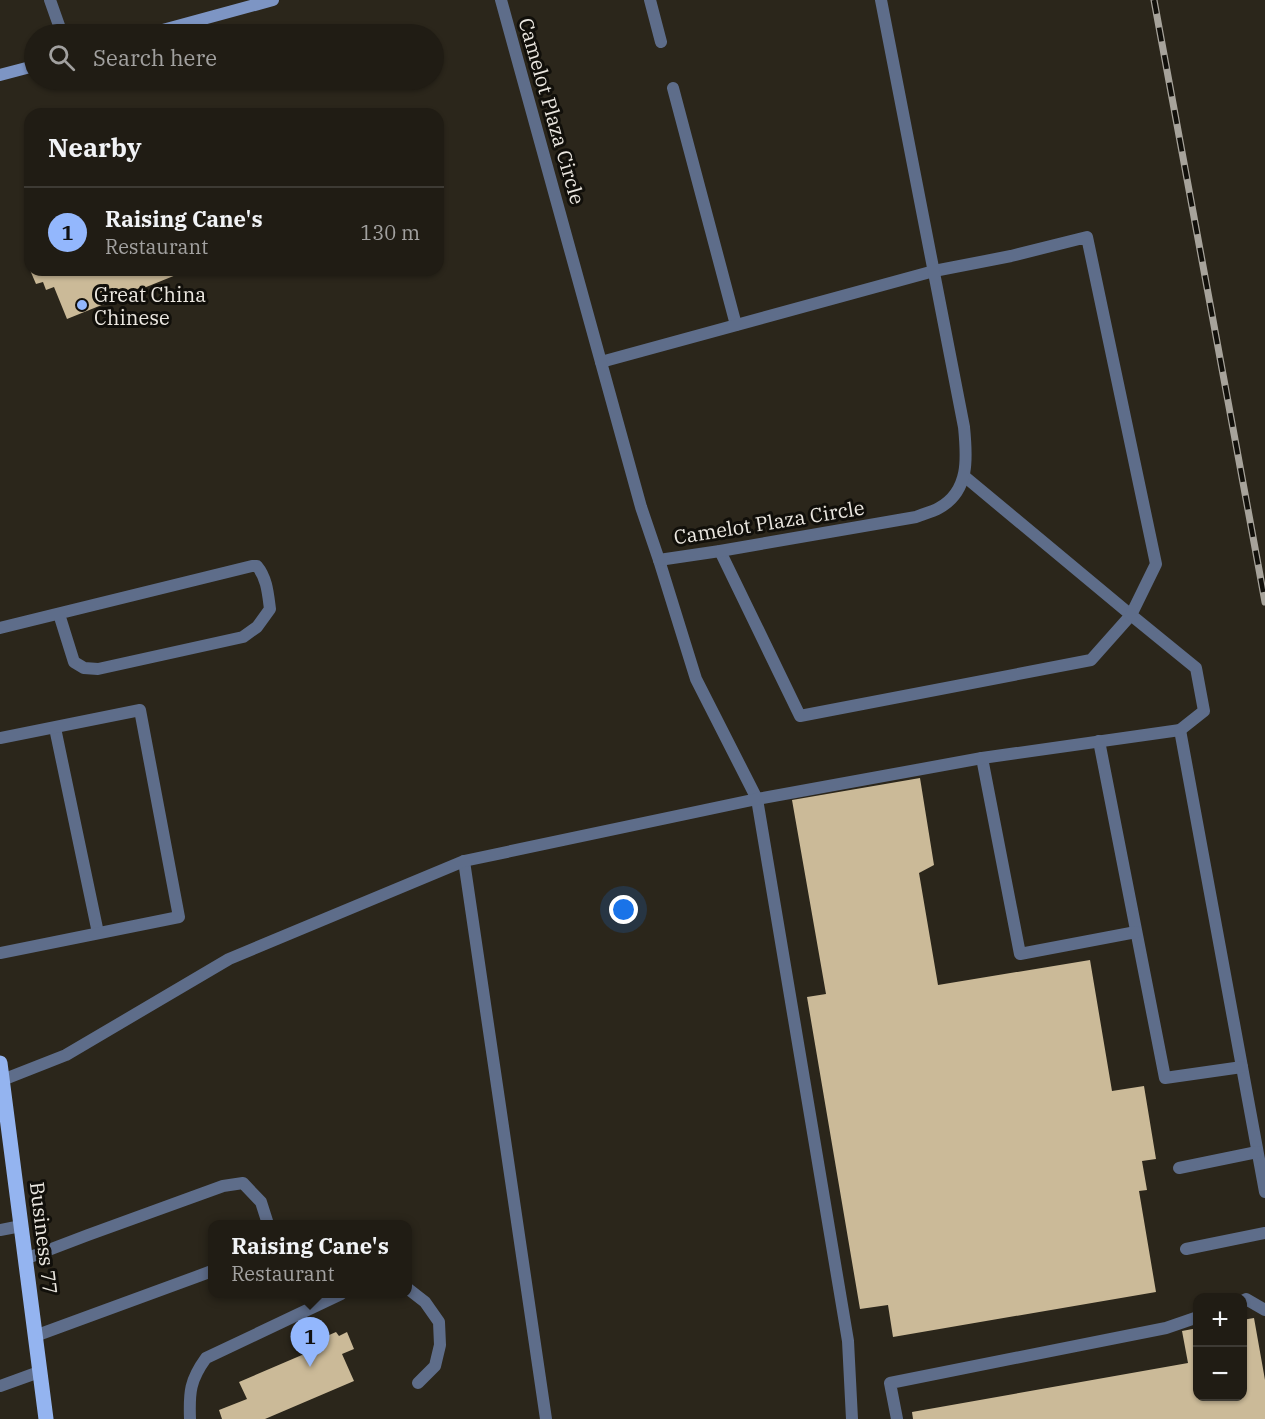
<!DOCTYPE html>
<meta charset="utf-8">
<style>
body{margin:0;font-family:"IBM Plex Serif",serif;background:#28251d;color:#f1f3f6}
.controls{position:absolute;right:18px;bottom:18px;display:grid;overflow:hidden;border-radius:12px;box-shadow:0 2px 4px #0004}
.controls button{width:54px;height:54px;display:grid;place-items:center;padding:0;border:0;border-bottom:2px solid #3d3a34;background:#201c14;color:#f1f3f6;font:30px sans-serif}
.you{position:absolute;left:624px;top:910px;width:21px;height:21px;margin:-15px;border:4px solid #fff;border-radius:50%;background:#1a73e8;box-shadow:0 0 0 9px #1a73e833}
.badge{display:grid;place-items:center;width:39px;height:39px;border-radius:50%;background:#93b7fd;color:#111;font-size:20px;font-weight:700}
.pin{position:absolute;translate:-50% -50px;filter:drop-shadow(0 2px 3px #0008)}
.pin::after{content:'';position:absolute;top:32px;width:21px;height:18px;background:inherit;clip-path:polygon(0 0,100% 0,50% 100%)}
.popup{position:absolute;left:208px;top:1220px;width:204px;height:78px;box-sizing:border-box;display:grid;place-content:center;border-radius:12px;background:#201c14;filter:drop-shadow(0 2px 4px #0005);font-size:20px;white-space:nowrap;color:#a2a1a0}
.popup b{font-size:22px;color:#f1f3f6}
.popup::after{content:'';position:absolute;left:50%;top:100%;margin-left:-12px;border:12px solid transparent;border-top-color:#201c14}
.list{margin:0;padding:0;list-style:none}
h2{display:flex;justify-content:space-between;align-items:center;height:78px;margin:0;padding:0 24px;font-size:26px}
h2 small{font-size:20px;font-weight:400;color:#a2a1a0}
.list li{display:grid;grid-template-columns:39px 1fr auto;gap:18px;align-items:center;box-sizing:border-box;height:90px;padding:0 24px;border-top:2px solid #3d3a34}
.list b{display:block;font-size:22px;white-space:nowrap}
.list p{margin:0;font-size:20px;white-space:nowrap;color:#a2a1a0}
.list em{font-size:20px;font-style:normal;color:#a2a1a0}
.icon{flex:none;width:33px;height:33px;fill:none;stroke:currentColor;stroke-width:2;stroke-linecap:round;stroke-linejoin:round}
.map{position:relative;flex:none;width:1265px;height:1419px;overflow:hidden}
.search{position:absolute;background:#201c14;box-shadow:0 2px 4px #0004;left:24px;top:24px;width:420px;height:66px;display:flex;align-items:center;gap:15px;box-sizing:border-box;padding:0 21px;border-radius:33px;color:#a2a1a0;font-size:22px}
.panel{position:absolute;background:#201c14;box-shadow:0 2px 4px #0004;left:24px;top:108px;width:420px;height:168px;border-radius:18px}
.map>svg:first-child{display:block}
.building{fill:#cbba98}
.lines{fill:none;stroke-linecap:round;stroke-linejoin:round}
.lane{stroke:#5e6d8a;stroke-width:12}
.street{stroke:#5e6d8a;stroke-width:12}
.secondary{stroke:#7d95c4;stroke-width:12}
.primary{stroke:#94b4f0;stroke-width:15}
.rail-casing{stroke:#a7a39b;stroke-width:7}
.rail{stroke:#110f0a;stroke-width:4.5;stroke-dasharray:14;stroke-linecap:butt}
.poi-dot{fill:#93b7fd;stroke:#110f0a;stroke-width:2}
.labels{text-anchor:middle;dominant-baseline:central;stroke-width:6;stroke-linejoin:round;paint-order:stroke}
.street-label{font-size:20px;fill:#ebe7e0;stroke:#110f0a}
.poi-label{font-size:20px;fill:#ebe7e0;stroke:#110f0a;text-anchor:start}
</style>
<div class="map">
<svg width="1265" height="1419" viewBox="0 0 1265 1419">
<rect width="100%" height="100%" fill="#2b261b"/>
<g class="building">
<path d="M 30,262 L 30,270 L 174,270 L 176,275 L 67,319 L 54,287 L 46,290 L 43,282 L 36,284 L 27,263 Z"/>
<path d="M 920,778 L 934,865 L 919,873 L 938,985 L 1090,960 L 1112,1091 L 1144,1086 L 1156,1159 L 1142,1161 L 1147,1190 L 1139,1191 L 1156,1292 L 893,1337 L 888,1305 L 860,1309 L 807,997 L 826,994 L 792,800 Z"/>
<path d="M 1254,1318 L 1265,1380 L 1265,1419 L 913,1419 L 912,1412 L 1188,1363 L 1182,1331 L 1198,1328 L 1198,1396 L 1242,1396 L 1242,1320 Z"/>
<path d="M 336,1332 L 339,1336 L 347,1332 L 354,1349 L 342,1354 L 354,1381 L 265,1419 L 222,1419 L 219,1410 L 247,1399 L 239,1382 L 323,1346 L 320,1339 Z"/>
</g>
<g class="lines">
<g class="lane">
<path d="M 50,0 L 62,34"/>
<path d="M 650,0 L 661,42"/>
<path d="M 673,88 L 736,325"/>
<path d="M 720,551 L 800,716 L 1091,660 L 1131,615 L 964,476"/>
<path d="M 659,560 L 696,679 L 757,799 L 848,1341 L 852,1419"/>
<path d="M 0,628 L 252,566 L 257,566 C 267,578 268,594 270,609 L 257,627 L 243,637 L 98,669 L 84,668 L 74,662 L 59,614"/>
<path d="M 55,728 L 98,933"/>
<path d="M 1180,730 L 1265,1192"/>
<path d="M 0,738 L 140,710 L 179,917 L 0,953"/>
<path d="M 1099,741 L 1165,1078 L 1242,1067"/>
<path d="M 982,758 L 1020,954 L 1136,932"/>
<path d="M 464,861 L 546,1419"/>
<path d="M 0,1081 L 66,1055 L 229,959 L 464,861 L 757,799 L 982,758 L 1180,730 L 1204,711 L 1196,668 L 1131,615 L 1156,564 L 1087,237 L 1011,256 L 934,271 L 601,362"/>
<path d="M 1179,1168 L 1257,1152"/>
<path d="M 0,1230 L 21,1226"/>
<path d="M 1186,1249 L 1265,1233"/>
<path d="M 25,1259 L 88,1235 L 223,1186 L 243,1183 L 261,1202 L 268,1224"/>
<path d="M 407,1288 L 425,1302 L 439,1322 L 440,1345 L 435,1366 L 418,1383"/>
<path d="M 1242,1301 L 1246,1299 L 1265,1310"/>
<path d="M 35,1336 L 212,1271"/>
<path d="M 190,1419 C 189,1392 190,1380 206,1358 L 341,1294"/>
<path d="M 897,1419 L 890,1383 L 1166,1328 L 1198,1317"/>
</g>
<g class="street">
<path d="M 501,0 L 641,507 L 659,560 L 720,551 L 916,517 C 923,514 932,512 939,508 C 970,491 967,457 964,427 L 881,0"/>
<path d="M 0,1386 L 39,1372"/>
</g>
<g class="secondary">
<path d="M 148,34 L 273,0"/>
<path d="M 0,75 L 34,66"/>
</g>
<path class="primary" d="M 0,1063 L 46,1419"/>
<g class="rail-casing">
<path id="rail" d="M 1154,0 L 1265,602"/>
</g>
<use href="#rail" class="rail"/>
</g>
<circle class="poi-dot" cx="82" cy="305" r="6"/>
<g class="labels">
<g class="street-label">
<text transform="translate(552 111) rotate(74)">Camelot Plaza Circle</text>
<text transform="translate(769 522) rotate(-9)">Camelot Plaza Circle</text>
<text transform="translate(44 1238) rotate(83)">Business 77</text>
</g>
<g class="poi-label">
<text x="94" y="294">Great China<tspan x="94" dy="23">Chinese</tspan></text>
</g>
</g>
</svg>
<div class="controls">
<button>+</button>
<button>−</button>
</div>
<div class="you"></div>
<div class="pin badge" style="left:310px;top:1367px">1</div>
<div class="popup"><b>Raising Cane's</b>Restaurant</div>
<div class="search"><svg class="icon" aria-label="search" viewBox="0 0 24 24"><circle cx="10" cy="10" r="6"/><path d="M15 15l6 6"/></svg>Search here</div>
<section class="panel">
<h2>Nearby<small></small></h2>
<ul class="list">
<li><span class="badge">1</span><div><b>Raising Cane's</b><p>Restaurant</p></div><em>130 m</em></li>
</ul>
</section>
</div>
